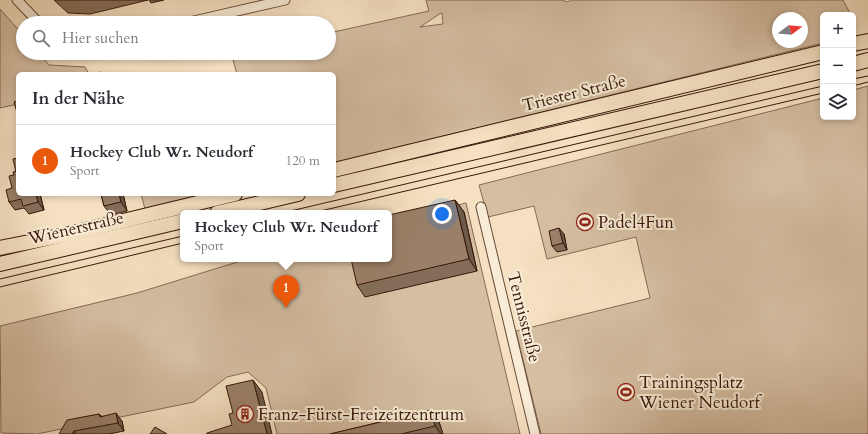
<!DOCTYPE html>
<html lang="de">
<meta charset="utf-8">
<style>
body{margin:0;font-family:Cardo,serif;background:#f2f2f3;color:#2b2b33}
.controls{position:absolute;right:12px;top:12px;display:grid;overflow:hidden;border-radius:6px;box-shadow:0 2px 6px #0003}
.controls button{width:36px;height:36px;display:grid;place-items:center;padding:0;border:0;border-bottom:1px solid #e1e1e2;background:#fff;color:#2b2b33;font:20px sans-serif}
.compass{position:absolute;left:772px;top:12px;width:36px;height:36px;border-radius:50%;background:#fff;box-shadow:0 2px 6px #0003;rotate:74deg}
.you{position:absolute;left:442px;top:214px;width:14px;height:14px;margin:-10px;border:3px solid #fff;border-radius:50%;background:#1a73e8;box-shadow:0 0 0 6px #1a73e833}
.badge{display:grid;place-items:center;width:26px;height:26px;border-radius:50%;background:#ea580c;color:#fff;font-size:13px;font-weight:700}
.pin{position:absolute;translate:-50% -33px;filter:drop-shadow(0 1px 2px #0008)}
.pin::after{content:'';position:absolute;top:21px;width:14px;height:12px;background:inherit;clip-path:polygon(0 0,100% 0,50% 100%)}
.popup{position:absolute;left:180px;top:210px;width:212px;height:52px;box-sizing:border-box;display:grid;place-content:center;border-radius:6px;background:#fff;filter:drop-shadow(0 1px 3px #0005);font-size:13px;white-space:nowrap;color:#7c7c81}
.popup b{font-size:15px;color:#2b2b33}
.popup::after{content:'';position:absolute;left:50%;top:100%;margin-left:-8px;border:8px solid transparent;border-top-color:#fff}
.list{margin:0;padding:0;list-style:none}
h2{display:flex;justify-content:space-between;align-items:center;height:52px;margin:0;padding:0 16px;font-size:17px}
h2 small{font-size:13px;font-weight:400;color:#7c7c81}
.list li{display:grid;grid-template-columns:26px 1fr auto;gap:12px;align-items:center;box-sizing:border-box;height:72px;padding:0 16px;border-top:1px solid #e1e1e2}
.list b{display:block;font-size:15px;white-space:nowrap}
.list p{margin:0;font-size:13px;white-space:nowrap;color:#7c7c81}
.list em{font-size:13px;font-style:normal;color:#7c7c81}
.icon{flex:none;width:22px;height:22px;fill:none;stroke:currentColor;stroke-width:2;stroke-linecap:round;stroke-linejoin:round}
.map{position:relative;flex:none;width:868px;height:434px;overflow:hidden}
.search{position:absolute;background:#fff;box-shadow:0 2px 6px #0003;left:16px;top:16px;width:320px;height:44px;display:flex;align-items:center;gap:10px;box-sizing:border-box;padding:0 14px;border-radius:22px;color:#7c7c81;font-size:15px}
.panel{position:absolute;background:#fff;box-shadow:0 2px 6px #0003;left:16px;top:72px;width:320px;height:124px;border-radius:6px}
.map>svg:first-child{display:block}
.green{fill:#d5bea2;stroke:#866a55;fill-rule:evenodd}
.lines{fill:none;stroke-linecap:round;stroke-linejoin:round}
.street-casing{stroke:#664936;stroke-width:11}
.primary-casing{stroke:#371608;stroke-width:16}
.street{stroke:#f8ecd7;stroke-width:9}
.primary{stroke:#f5e1c2;stroke-width:14}
.tram{stroke:#371608;stroke-width:1}
.wall{fill:#846e5a;stroke:#371608}
.shaded-wall{fill:#6c5a4a;stroke:#371608}
.building{fill:#9a8069;stroke:#371608}
.labels{text-anchor:middle;dominant-baseline:central;stroke-width:4;stroke-linejoin:round;paint-order:stroke}
.street-label{font-size:17px;fill:#371608;stroke:#f8ecd7}
.poi-label{font-size:17px;fill:#371608;stroke:#f8ecd7;text-anchor:start}
</style>
<div class="map">
<svg width="868" height="434" viewBox="0 0 868 434">
<rect width="100%" height="100%" fill="#f5e1c2"/>
<filter id="stains"><feTurbulence type="fractalNoise" baseFrequency=".005" numOctaves="4"/><feColorMatrix values="0 0 0 0 .2 0 0 0 0 .09 0 0 0 0 .02 0 0 0 .5 -.17"/></filter>
<radialGradient id="worn" r=".72"><stop offset=".6" stop-color="#630" stop-opacity="0"/><stop offset="1" stop-color="#630" stop-opacity=".3"/></radialGradient>
<g class="green">
<path d="M 426,0 L 561,0 L 568,2 L 570,0 L 843,0 L 851,15 L 823,15 L 823,43 L 334,163 L 334,74 L 237,74 L 233,60 L 241,58 L 240,53 L 329,53 L 329,33 L 429,11 ZM 442,13 L 443,24 L 420,27 L 441,13 ZM 778,18 L 802,18 L 802,42 L 778,42 Z"/>
<path d="M 0,9 L 23,35 L 23,53 L 39,53 L 49,65 L 85,67 L 89,74 L 101,72 L 101,74 L 18,74 L 18,104 L 0,108 Z"/>
<path d="M 868,86 L 868,434 L 541,434 L 516,331 L 650,298 L 636,237 L 547,259 L 534,206 L 488,217 L 479,185 L 823,98 L 823,117 L 853,117 L 853,90 Z"/>
<path d="M 141,194 L 205,194 L 145,209 Z"/>
<path d="M 466,203 L 520,434 L 277,434 L 266,388 L 248,372 L 227,377 L 194,402 L 37,434 L 1,433 L 0,326 L 137,293 L 247,259 L 389,259 L 389,223 Z"/>
</g>
<g class="lines">
<g class="street-casing">
<g id="street">
<path d="M 17,0 L 39,23"/>
<path d="M 185,23 L 285,0"/>
<path d="M 481,207 L 535,434"/>
</g>
</g>
<g class="primary-casing">
<g id="primary">
<path d="M 853,44 L 868,41"/>
<path d="M 853,64 L 868,60"/>
<path d="M 334,170 L 823,52"/>
<path d="M 334,185 L 823,71"/>
<path d="M 217,213 L 298,194"/>
<path d="M 0,248 L 65,235 L 235,194"/>
<path d="M 0,264 L 183,221"/>
</g>
</g>
<use href="#street" class="street"/>
<use href="#primary" class="primary"/>
<g class="tram">
<path d="M 853,79 L 868,76"/>
<path d="M 853,86 L 868,82"/>
<path d="M 282,213 L 823,86"/>
<path d="M 312,213 L 823,93"/>
<path d="M 0,279 L 183,236"/>
<path d="M 0,287 L 183,243"/>
</g>
</g>
<g class="wall">
<path d="M 54,0 L 148,0 L 90,14 L 68,13 Z"/>
<path d="M 149,0 L 164,0 L 151,3 Z"/>
<path d="M 18,158 L 18,194 L 40,194 L 44,210 L 29,214 L 24,208 L 15,210 L 9,202 L 12,188 L 14,175 L 16,172 Z"/>
<path d="M 101,194 L 123,194 L 127,211 L 111,215 L 104,206 Z"/>
<path d="M 455,200 L 464,212 L 477,271 L 365,297 L 357,285 Z"/>
<path d="M 564,234 L 567,250 L 557,252 L 552,246 Z"/>
<path d="M 431,410 L 439,422 L 443,434 L 330,434 Z"/>
<path d="M 99,414 L 101,416 L 122,421 L 124,431 L 109,434 L 59,434 Z"/>
</g>
<g class="shaded-wall">
<path d="M 36,194 L 40,194 L 44,210 L 38,202 Z"/>
<path d="M 119,194 L 123,194 L 127,211 L 121,202 Z"/>
<path d="M 455,200 L 464,212 L 477,271 L 469,259 Z"/>
<path d="M 559,228 L 564,234 L 567,250 L 563,243 Z"/>
<path d="M 253,380 L 262,392 L 272,434 L 267,434 Z"/>
<path d="M 431,410 L 439,422 L 443,434 L 441,434 L 435,426 Z"/>
<path d="M 116,413 L 122,421 L 124,431 L 118,423 Z"/>
<path d="M 74,431 L 76,434 L 72,434 Z"/>
</g>
<g class="building">
<path d="M 18,101 L 18,116 L 14,102 Z"/>
<path d="M 18,158 L 18,170 L 16,172 L 13,159 Z"/>
<path d="M 18,171 L 18,194 L 36,194 L 38,202 L 23,206 L 21,199 L 9,202 L 6,190 L 12,188 L 9,176 L 14,175 L 13,172 Z"/>
<path d="M 101,194 L 119,194 L 121,202 L 104,206 Z"/>
<path d="M 455,200 L 469,259 L 357,285 L 351,259 L 389,259 L 389,215 Z"/>
<path d="M 559,228 L 563,243 L 552,246 L 549,231 Z"/>
<path d="M 253,380 L 267,434 L 206,434 L 207,433 L 232,425 L 229,414 L 233,413 L 226,386 Z"/>
<path d="M 431,410 L 435,426 L 401,434 L 330,434 Z"/>
<path d="M 116,413 L 118,423 L 74,431 L 72,434 L 59,434 L 67,420 L 99,414 L 100,417 Z"/>
<path d="M 155,427 L 167,434 L 150,434 Z"/>
</g>
<defs>
<g id="stadium-ring" transform="scale(0.9)"><circle r="9.5" fill="#f8ecd7" stroke="#8f2418" stroke-width="1.5"/><path d="M0-5a6.5 5 0 1 0 0 10a6.5 5 0 1 0 0-10ZM-3.5-1.8h7v3.6h-7Z" fill="#8f2418"/></g>
<g id="building-ring" transform="scale(0.9)"><circle r="9.5" fill="#f8ecd7" stroke="#8f2418" stroke-width="1.5"/><path d="M-4-6H4V6H1V3H-1V6H-4ZM-2.5-4.3h1.7v1.8h-1.7ZM.8-4.3h1.7v1.8H.8ZM-2.5-1h1.7V.8h-1.7ZM.8-1h1.7V.8H.8Z" fill="#8f2418"/></g>
</defs>
<g fill-rule="evenodd">
<use href="#stadium-ring" x="585" y="222"/>
<use href="#stadium-ring" x="626" y="392"/>
<use href="#building-ring" x="245" y="414"/>
</g>
<g class="labels">
<g class="street-label">
<text transform="translate(574 93) rotate(-14)">Triester Straße</text>
<text transform="translate(76 228) rotate(-13)">Wienerstraße</text>
<text transform="translate(524 317) rotate(76)">Tennisstraße</text>
</g>
<g class="poi-label">
<text x="598" y="222">Padel4Fun</text>
<text x="639" y="382">Trainingsplatz<tspan x="639" dy="20">Wiener Neudorf</tspan></text>
<text x="258" y="414">Franz-Fürst-Freizeitzentrum</text>
</g>
</g>
<rect width="100%" height="100%" filter="url(#stains)"/>
<rect width="100%" height="100%" fill="url(#worn)"/>
</svg>
<div class="controls">
<button>+</button>
<button>−</button>
<button><svg class="icon" aria-label="layers" viewBox="0 0 24 24"><path d="M12 4l9 5-9 5-9-5zM3 14l9 5 9-5"/></svg></button>
</div>
<svg class="compass" viewBox="-18 -18 36 36"><path d="M0-13l5 13h-10z" fill="#e53935"/><path d="M0 13l5-13h-10z" fill="#7c7c81"/></svg>
<div class="you"></div>
<div class="pin badge" style="left:286px;top:308px">1</div>
<div class="popup"><b>Hockey Club Wr. Neudorf</b>Sport</div>
<div class="search"><svg class="icon" aria-label="search" viewBox="0 0 24 24"><circle cx="10" cy="10" r="6"/><path d="M15 15l6 6"/></svg>Hier suchen</div>
<section class="panel">
<h2>In der Nähe<small></small></h2>
<ul class="list">
<li><span class="badge">1</span><div><b>Hockey Club Wr. Neudorf</b><p>Sport</p></div><em>120 m</em></li>
</ul>
</section>
</div>
